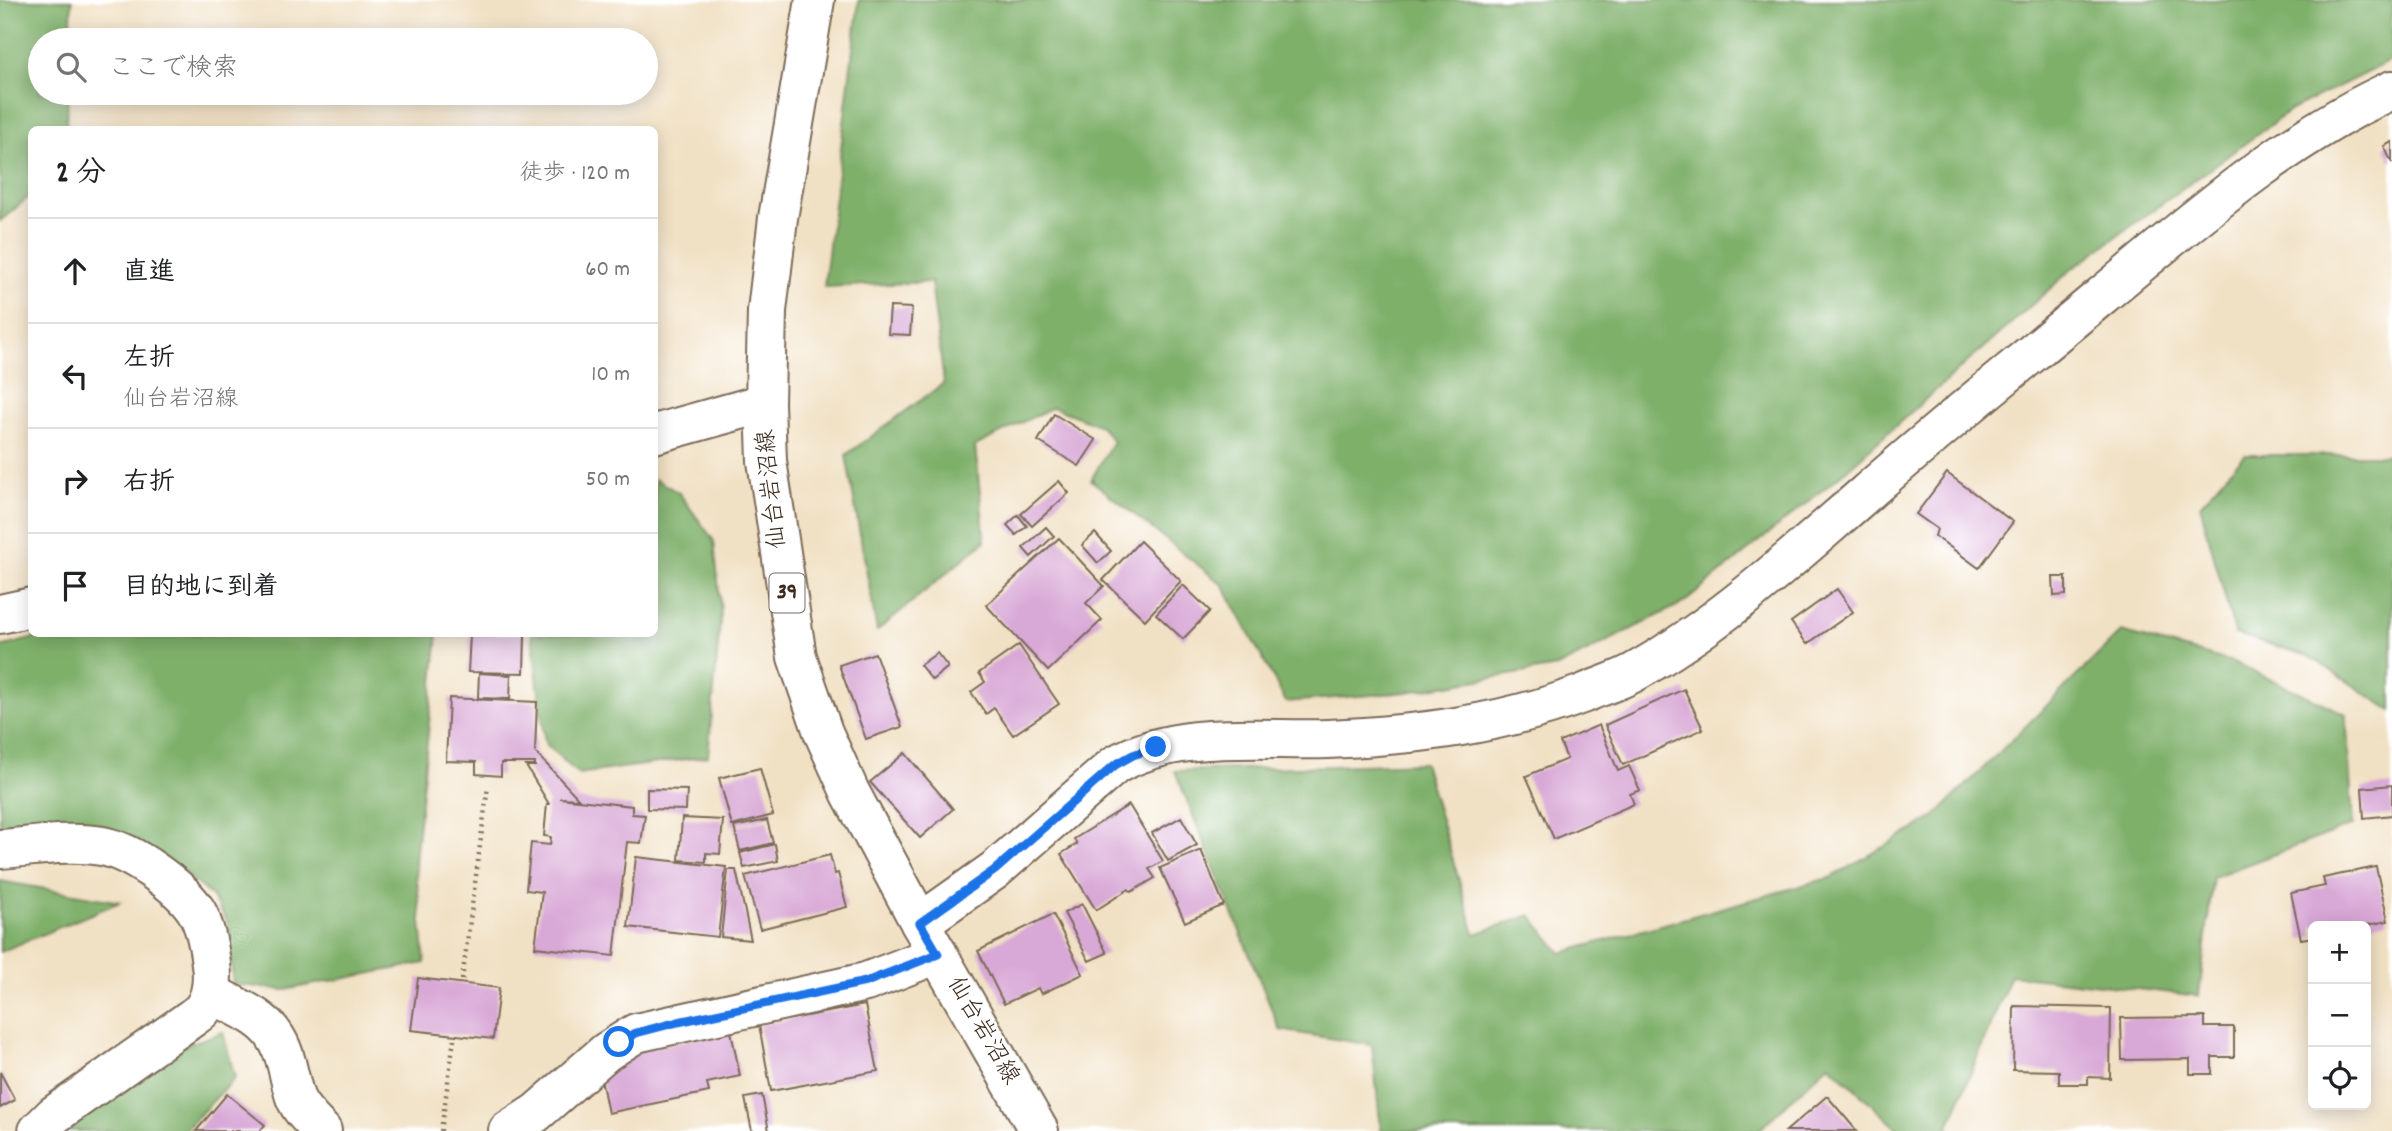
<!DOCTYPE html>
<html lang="ja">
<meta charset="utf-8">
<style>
body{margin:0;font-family:Dekko,"Klee One",sans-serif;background:#f2f2f2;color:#202124}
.controls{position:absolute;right:21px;bottom:21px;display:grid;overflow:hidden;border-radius:10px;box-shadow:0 4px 18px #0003}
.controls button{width:63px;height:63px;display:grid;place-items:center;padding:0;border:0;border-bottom:2px solid #e0e0e0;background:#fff;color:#202124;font:35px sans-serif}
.stop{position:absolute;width:21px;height:21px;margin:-16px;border:5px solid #1a73e8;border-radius:50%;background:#fff}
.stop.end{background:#1a73e8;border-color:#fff;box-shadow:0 2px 7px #0008}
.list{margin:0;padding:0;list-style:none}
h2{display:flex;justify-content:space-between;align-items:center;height:91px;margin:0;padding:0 28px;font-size:30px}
h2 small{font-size:23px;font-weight:400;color:#757577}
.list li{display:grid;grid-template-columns:46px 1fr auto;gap:21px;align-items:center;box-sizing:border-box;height:105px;padding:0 28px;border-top:2px solid #e0e0e0}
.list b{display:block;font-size:26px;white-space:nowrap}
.list p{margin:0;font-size:23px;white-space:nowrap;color:#757577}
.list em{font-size:23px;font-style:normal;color:#757577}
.icon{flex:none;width:38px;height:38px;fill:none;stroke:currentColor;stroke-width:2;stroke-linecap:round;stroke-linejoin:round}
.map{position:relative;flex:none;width:2392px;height:1131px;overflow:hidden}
.search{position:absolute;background:#fff;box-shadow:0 4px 18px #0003;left:28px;top:28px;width:630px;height:77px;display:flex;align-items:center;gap:18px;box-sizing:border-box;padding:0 24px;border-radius:38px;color:#757577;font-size:26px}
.panel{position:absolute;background:#fff;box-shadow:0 4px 18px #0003;left:28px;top:126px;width:630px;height:511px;border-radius:10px}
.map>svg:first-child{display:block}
.forest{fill:#7fb06b;stroke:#5d6d44;stroke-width:2}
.building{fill:#d8a8d6}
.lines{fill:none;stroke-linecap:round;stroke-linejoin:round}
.minor-casing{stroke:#7b6a58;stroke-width:42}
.tertiary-casing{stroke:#7b6a58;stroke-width:42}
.primary-casing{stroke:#7b6a58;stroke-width:42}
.path{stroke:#7b6a58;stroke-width:4.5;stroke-dasharray:2 5;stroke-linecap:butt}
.minor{stroke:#fff;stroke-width:38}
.tertiary{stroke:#fff;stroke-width:38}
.primary{stroke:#fff;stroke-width:38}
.route{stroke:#1a73e8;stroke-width:9}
.labels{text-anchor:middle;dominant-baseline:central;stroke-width:5;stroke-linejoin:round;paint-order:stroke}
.shield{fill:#fff;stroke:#766a62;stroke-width:2}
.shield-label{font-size:23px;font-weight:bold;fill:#3b2a1e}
.street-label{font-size:24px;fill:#3b2a1e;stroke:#fff}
</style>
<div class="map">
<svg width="2392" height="1131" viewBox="0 0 2392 1131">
<rect width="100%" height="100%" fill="#fff"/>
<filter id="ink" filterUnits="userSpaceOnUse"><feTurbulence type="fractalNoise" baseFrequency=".0143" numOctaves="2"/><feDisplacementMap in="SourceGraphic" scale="14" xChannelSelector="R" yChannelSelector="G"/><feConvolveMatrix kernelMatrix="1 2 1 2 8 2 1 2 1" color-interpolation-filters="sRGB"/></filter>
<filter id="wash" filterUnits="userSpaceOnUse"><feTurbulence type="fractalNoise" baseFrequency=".00686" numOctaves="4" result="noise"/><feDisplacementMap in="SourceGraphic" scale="28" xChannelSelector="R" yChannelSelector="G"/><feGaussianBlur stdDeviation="1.57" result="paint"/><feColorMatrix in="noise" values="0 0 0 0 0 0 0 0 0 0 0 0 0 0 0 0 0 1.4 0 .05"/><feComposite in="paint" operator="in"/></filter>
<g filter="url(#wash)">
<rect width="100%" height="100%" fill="#f1e1c4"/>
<g class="forest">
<path d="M 0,0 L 72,0 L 70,40 L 40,40 L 40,93 L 68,93 L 66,129 L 32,130 L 31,195 L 0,221 Z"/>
<path d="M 859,0 L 2392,0 L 2392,60 L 2291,110 L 2072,269 L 1837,478 L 1685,602 L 1557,667 L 1407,692 L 1286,702 L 1223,585 L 1091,480 L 1113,441 L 1101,426 L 1053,407 L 975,446 L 985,541 L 877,631 L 846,455 L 944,383 L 931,282 L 824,287 Z"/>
<path d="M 2244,455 L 2392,455 L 2392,711 L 2309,656 L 2235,634 L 2200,505 Z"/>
<path d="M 655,479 L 679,493 L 714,541 L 721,612 L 708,756 L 578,774 L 545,743 L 532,634 L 654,634 Z"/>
<path d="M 2121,632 L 2233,662 L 2346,714 L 2353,825 L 2213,877 L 2199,996 L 2011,975 L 1947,1131 L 1900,1131 L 1829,1064 L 1758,1131 L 1381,1131 L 1372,1045 L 1280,1030 L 1175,771 L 1424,763 L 1475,934 L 1531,915 L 1561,953 L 1832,877 L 1933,818 Z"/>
<path d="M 50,634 L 438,634 L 415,861 L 425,963 L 284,990 L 233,984 L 228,923 L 211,896 L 177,866 L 0,838 L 0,647 Z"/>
<path d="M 0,881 L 120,902 L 0,952 Z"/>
<path d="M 223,1032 L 235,1078 L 184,1131 L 68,1131 L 157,1055 Z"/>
</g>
<g id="blocks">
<g class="building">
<path d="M 2392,142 L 2392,163 L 2384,146 Z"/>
<path d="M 890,307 L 912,308 L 910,335 L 888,334 Z"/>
<path d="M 1054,414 L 1096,440 L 1079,466 L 1038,441 Z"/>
<path d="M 1947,473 L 2013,522 L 1979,568 L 1935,536 L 1937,529 L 1916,514 Z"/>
<path d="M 1059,481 L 1069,493 L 1032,526 L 1021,514 Z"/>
<path d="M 1018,515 L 1027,526 L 1016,535 L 1007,525 Z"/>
<path d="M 1046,527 L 1054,536 L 1031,557 L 1023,548 Z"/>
<path d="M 1095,533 L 1111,551 L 1098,563 L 1082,545 Z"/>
<path d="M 1059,538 L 1104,586 L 1086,603 L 1102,620 L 1048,671 L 986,605 Z"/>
<path d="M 1140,541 L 1181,581 L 1145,620 L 1103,580 Z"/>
<path d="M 2053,577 L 2066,577 L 2066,595 L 2054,596 Z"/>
<path d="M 1183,585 L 1210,611 L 1183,639 L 1156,614 Z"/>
<path d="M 1837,589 L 1853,612 L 1807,644 L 1791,622 Z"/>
<path d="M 470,634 L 525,634 L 524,673 L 468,672 Z"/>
<path d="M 1019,645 L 1059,704 L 1013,735 L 994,708 L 986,714 L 971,692 L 985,682 L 979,673 Z"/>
<path d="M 875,653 L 902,727 L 866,739 L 839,665 Z"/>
<path d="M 937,653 L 948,667 L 932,680 L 920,665 Z"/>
<path d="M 479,673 L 511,675 L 510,699 L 478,698 Z"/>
<path d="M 1684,689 L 1703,729 L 1623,765 L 1605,725 Z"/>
<path d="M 449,698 L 537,702 L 535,752 L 579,799 L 560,798 L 632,806 L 632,814 L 645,815 L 641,843 L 627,842 L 614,956 L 535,947 L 542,892 L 526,890 L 531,843 L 550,845 L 551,837 L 544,836 L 547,804 L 549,804 L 526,766 L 535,766 L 535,763 L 501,763 L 501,776 L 476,774 L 476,762 L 446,761 Z"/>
<path d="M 1599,725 L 1618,771 L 1629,766 L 1640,790 L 1630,794 L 1634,804 L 1554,839 L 1526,776 L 1567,759 L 1560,742 Z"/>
<path d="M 905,753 L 953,809 L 920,838 L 870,782 Z"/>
<path d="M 760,768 L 773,815 L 732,826 L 719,778 Z"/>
<path d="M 2392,785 L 2392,815 L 2364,818 L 2362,788 Z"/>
<path d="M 647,789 L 687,790 L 686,810 L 647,809 Z"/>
<path d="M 1129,805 L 1163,861 L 1149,869 L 1155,878 L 1131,892 L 1129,889 L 1096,910 L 1061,854 L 1077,844 L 1074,839 Z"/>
<path d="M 1181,817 L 1197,845 L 1168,861 L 1152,833 Z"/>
<path d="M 682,818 L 723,820 L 720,854 L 706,853 L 706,862 L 679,860 Z"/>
<path d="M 767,820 L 773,843 L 740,851 L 734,827 Z"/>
<path d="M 775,844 L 778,861 L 744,868 L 740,853 Z"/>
<path d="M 1201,850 L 1224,905 L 1185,922 L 1160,868 Z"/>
<path d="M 830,855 L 835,874 L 838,873 L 847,907 L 760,929 L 745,876 Z"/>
<path d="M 636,857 L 726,867 L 718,937 L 628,927 Z"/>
<path d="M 2376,867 L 2388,921 L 2362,926 L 2313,926 L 2313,937 L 2301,939 L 2291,893 L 2325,886 L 2323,878 Z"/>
<path d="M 728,870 L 736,870 L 751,940 L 721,937 Z"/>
<path d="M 1082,904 L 1107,953 L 1089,961 L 1064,913 Z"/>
<path d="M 1053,914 L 1083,974 L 1041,994 L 1038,988 L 1004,1004 L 978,951 Z"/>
<path d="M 418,978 L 499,988 L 493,1039 L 411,1030 Z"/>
<path d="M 865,1005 L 878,1071 L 771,1091 L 759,1025 Z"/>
<path d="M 2014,1006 L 2111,1008 L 2110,1078 L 2088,1077 L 2088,1084 L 2059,1084 L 2059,1071 L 2013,1070 Z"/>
<path d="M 2205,1017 L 2205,1027 L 2234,1027 L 2234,1057 L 2212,1057 L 2212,1074 L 2190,1074 L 2190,1059 L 2122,1060 L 2121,1018 Z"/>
<path d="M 731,1031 L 740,1076 L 707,1083 L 709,1092 L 608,1113 L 599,1069 L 634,1051 Z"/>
<path d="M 0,1072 L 15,1100 L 0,1108 Z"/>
<path d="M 227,1094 L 265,1125 L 260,1131 L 196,1131 Z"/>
<path d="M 762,1095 L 769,1131 L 752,1131 L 745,1098 Z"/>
<path d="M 1827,1096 L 1857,1131 L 1786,1131 Z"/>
</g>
</g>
</g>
<g filter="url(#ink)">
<use href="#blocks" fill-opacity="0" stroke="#7b6a58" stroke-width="2"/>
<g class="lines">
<g class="minor-casing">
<g id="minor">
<path d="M 0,849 C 32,847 70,840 102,846 C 131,851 182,887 197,912 C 206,928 209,947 211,964 C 213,979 212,997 202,1010 C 197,1015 190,1019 185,1023 L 54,1115 L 38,1131"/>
<path d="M 211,993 C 231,1005 261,1015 274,1035 C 287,1053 288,1076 295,1097 C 300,1110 312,1121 322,1131"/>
<path d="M 508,1131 L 536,1113 L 606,1052 L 636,1033 L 866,982 L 938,954"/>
</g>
</g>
<g class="tertiary-casing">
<g id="tertiary">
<path d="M 654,434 L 765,403"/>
<path d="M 0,614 L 32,607"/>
<path d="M 920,923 L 995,870 L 1115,765 C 1179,729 1258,741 1328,739 C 1417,735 1501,725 1585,693 C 1601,686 1618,681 1633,673 C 1719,625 1790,559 1864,495 C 1941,427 2021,363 2099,298 C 2191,222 2283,140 2392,90"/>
</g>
</g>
<g class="primary-casing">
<path id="primary" d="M 815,0 L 778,218 L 767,311 L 765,403 L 767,461 L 797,657 L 823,732 L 850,792 L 920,923 L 1039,1131"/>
</g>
<g class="path">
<path d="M 462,980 L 488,786"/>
<path d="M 441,1131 L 454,1039"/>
</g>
<use href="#minor" class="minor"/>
<use href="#tertiary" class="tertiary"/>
<use href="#primary" class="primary"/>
</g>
</g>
<g class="lines" filter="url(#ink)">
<path class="route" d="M 619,1042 L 636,1033 L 678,1022 L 866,982 L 938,954 L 920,923 L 995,870 L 1115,765 L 1133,755 L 1156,747"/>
</g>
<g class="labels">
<rect class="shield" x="769.5" y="573.5" width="35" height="39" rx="5"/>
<g class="shield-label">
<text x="787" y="593">39</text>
</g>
<g class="street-label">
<text transform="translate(773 489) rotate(-96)">仙台岩沼線</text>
<text transform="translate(982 1031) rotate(60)">仙台岩沼線</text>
</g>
</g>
</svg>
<div class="controls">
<button>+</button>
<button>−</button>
<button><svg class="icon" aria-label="locate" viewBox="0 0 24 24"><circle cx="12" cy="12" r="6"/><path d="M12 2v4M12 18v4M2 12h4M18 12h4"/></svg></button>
</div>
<div class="stop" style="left:619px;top:1042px"></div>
<div class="stop end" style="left:1156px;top:747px"></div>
<div class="search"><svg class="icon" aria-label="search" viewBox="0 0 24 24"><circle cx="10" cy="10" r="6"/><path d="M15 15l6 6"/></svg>ここで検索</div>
<section class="panel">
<h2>2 分<small>徒歩 · 120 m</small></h2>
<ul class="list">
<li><svg class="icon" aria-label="ahead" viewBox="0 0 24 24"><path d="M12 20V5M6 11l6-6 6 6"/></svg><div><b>直進</b></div><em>60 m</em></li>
<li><svg class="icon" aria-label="left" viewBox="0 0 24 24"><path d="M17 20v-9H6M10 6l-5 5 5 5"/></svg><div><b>左折</b><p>仙台岩沼線</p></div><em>10 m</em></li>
<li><svg class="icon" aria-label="right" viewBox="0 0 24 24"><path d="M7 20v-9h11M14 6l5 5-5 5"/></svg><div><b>右折</b></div><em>50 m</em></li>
<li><svg class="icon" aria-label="arrive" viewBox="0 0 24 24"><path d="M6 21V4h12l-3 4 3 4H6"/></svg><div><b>目的地に到着</b></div></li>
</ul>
</section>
</div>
